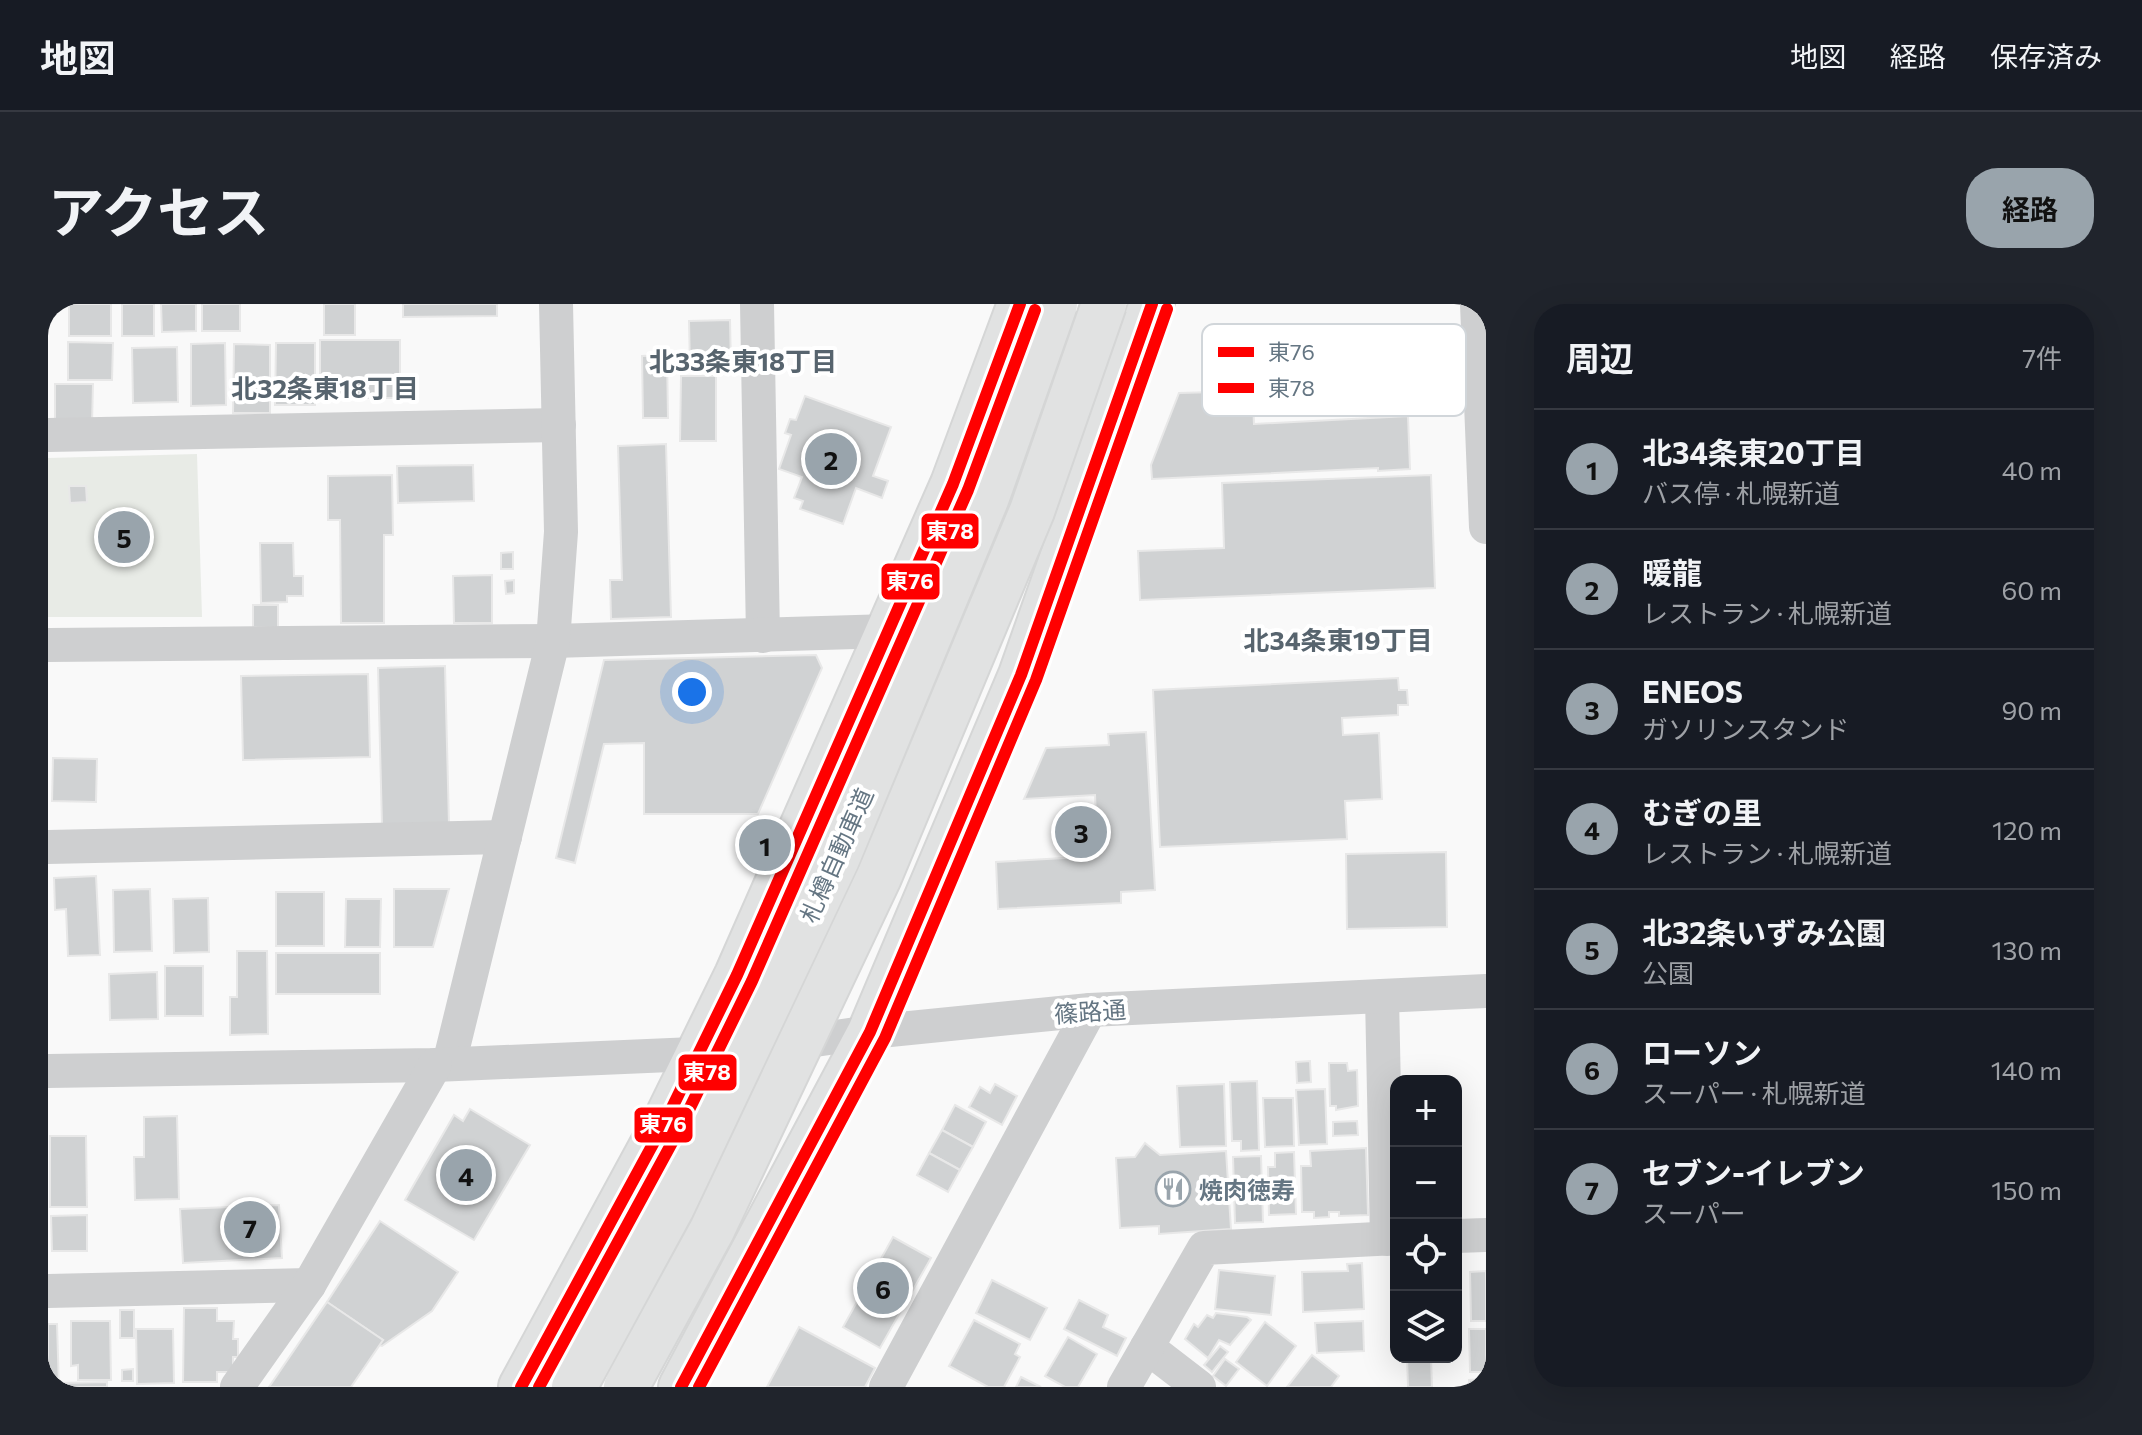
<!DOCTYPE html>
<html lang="ja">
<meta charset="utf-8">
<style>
body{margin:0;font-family:Commissioner,"Noto Sans JP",sans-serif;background:#20242c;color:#f1f3f6}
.controls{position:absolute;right:24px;bottom:24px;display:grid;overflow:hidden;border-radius:16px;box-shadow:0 8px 32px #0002}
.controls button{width:72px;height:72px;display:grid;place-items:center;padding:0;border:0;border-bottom:2px solid #363941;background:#171b24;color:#f1f3f6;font:40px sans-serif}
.you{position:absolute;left:644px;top:388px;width:28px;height:28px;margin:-20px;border:6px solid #fff;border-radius:50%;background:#1a73e8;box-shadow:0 0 0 12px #1a73e833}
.badge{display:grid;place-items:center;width:52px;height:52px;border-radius:50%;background:#99a4ac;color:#111;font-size:26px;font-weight:700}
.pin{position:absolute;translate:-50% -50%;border:4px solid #fff;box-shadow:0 2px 8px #0006}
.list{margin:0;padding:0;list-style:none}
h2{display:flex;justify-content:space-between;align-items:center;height:104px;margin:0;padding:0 32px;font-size:34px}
h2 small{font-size:26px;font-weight:400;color:#9ea1a6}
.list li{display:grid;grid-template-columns:52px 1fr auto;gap:24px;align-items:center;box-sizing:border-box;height:120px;padding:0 32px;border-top:2px solid #363941}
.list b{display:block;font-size:30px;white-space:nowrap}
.list p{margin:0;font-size:26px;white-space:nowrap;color:#9ea1a6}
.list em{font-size:26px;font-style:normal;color:#9ea1a6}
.icon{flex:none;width:44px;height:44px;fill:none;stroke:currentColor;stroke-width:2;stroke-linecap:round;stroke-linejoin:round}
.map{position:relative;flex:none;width:1438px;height:1083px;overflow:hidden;border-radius:32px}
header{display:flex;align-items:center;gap:48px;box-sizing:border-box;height:112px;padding:0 40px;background:#171b24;border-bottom:2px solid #363941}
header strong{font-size:38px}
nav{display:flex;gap:44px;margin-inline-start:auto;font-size:28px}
.intro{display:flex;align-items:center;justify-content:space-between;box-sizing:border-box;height:192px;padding:0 48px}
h1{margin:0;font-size:56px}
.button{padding:20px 36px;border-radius:32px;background:#99a4ac;color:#111;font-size:28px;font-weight:700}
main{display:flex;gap:48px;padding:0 48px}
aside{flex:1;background:#171b24;border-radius:32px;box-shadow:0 8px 32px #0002}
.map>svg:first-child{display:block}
.green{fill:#e8ebe6}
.building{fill:#d0d2d3;stroke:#e8e8e8;stroke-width:2}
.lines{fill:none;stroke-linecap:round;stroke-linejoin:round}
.highway-casing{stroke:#d5d6d6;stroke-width:48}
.minor{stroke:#cecfd0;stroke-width:34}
.highway{stroke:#e1e2e2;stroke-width:44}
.highway-bridge-casing{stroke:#d5d6d6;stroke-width:48;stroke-linecap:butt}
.highway-bridge{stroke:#e1e2e2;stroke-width:44}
.bus-1-casing{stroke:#fff;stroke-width:18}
.bus-2-casing{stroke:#fff;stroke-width:18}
.bus-1{stroke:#f00;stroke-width:12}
.bus-2{stroke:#f00;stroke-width:12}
.labels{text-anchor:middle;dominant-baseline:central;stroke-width:8;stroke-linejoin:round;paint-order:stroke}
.street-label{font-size:24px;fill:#657683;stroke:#fff}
.poi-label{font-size:24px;font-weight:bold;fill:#657683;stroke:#fff;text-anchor:start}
.neighbourhood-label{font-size:26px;font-weight:bold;fill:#57646e;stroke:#fff}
.key{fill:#fff;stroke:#d1d6da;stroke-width:2}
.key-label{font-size:22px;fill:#657683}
.line-badge{stroke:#fff;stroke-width:3}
.badge-label{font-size:22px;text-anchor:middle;font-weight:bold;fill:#fff}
</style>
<header>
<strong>地図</strong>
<nav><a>地図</a><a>経路</a><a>保存済み</a></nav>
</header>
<div class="intro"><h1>アクセス</h1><a class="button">経路</a></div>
<main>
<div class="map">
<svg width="1438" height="1083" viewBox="0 0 1438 1083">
<rect width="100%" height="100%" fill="#f9f9f9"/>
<path class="green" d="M 149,150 L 154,313 L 0,313 L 0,154 Z"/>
<g class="building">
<rect x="21" y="0" width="42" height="32"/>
<rect x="74" y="0" width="32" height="32"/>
<path d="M 113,0 L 148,0 L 148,27 L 114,28 Z"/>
<rect x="154" y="0" width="38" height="27"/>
<rect x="276" y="0" width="31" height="31"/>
<path d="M 355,0 L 449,0 L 449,12 L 355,13 Z"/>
<path d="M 682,16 L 683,62 L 642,63 L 641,17 Z"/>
<rect x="272" y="36" width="80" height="58"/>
<path d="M 20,38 L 65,39 L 64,76 L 20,76 Z"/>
<path d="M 177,39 L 178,101 L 143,102 L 143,40 Z"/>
<path d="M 228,39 L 267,39 L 267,101 L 227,101 Z"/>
<path d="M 186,40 L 222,41 L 222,109 L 185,109 Z"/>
<path d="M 129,43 L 130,98 L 85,99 L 84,44 Z"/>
<path d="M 619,51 L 620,114 L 595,114 L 594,52 Z"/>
<path d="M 1203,51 L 1206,120 L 1360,112 L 1362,165 L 1330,167 L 1330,164 L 1104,175 L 1103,161 L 1131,89 L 1167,88 L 1166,54 Z"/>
<path d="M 633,72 L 668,72 L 668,137 L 632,137 Z"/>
<path d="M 7,80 L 45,80 L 44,120 L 7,119 Z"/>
<path d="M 757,92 L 843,123 L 825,172 L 840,177 L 834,194 L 808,184 L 795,220 L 752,205 L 755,197 L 746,194 L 754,173 L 731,165 L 743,131 L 737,129 L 742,115 L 748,116 Z"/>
<path d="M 618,140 L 623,313 L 563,315 L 562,276 L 574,276 L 570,142 Z"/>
<path d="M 425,161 L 426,197 L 350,199 L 349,162 Z"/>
<path d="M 344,171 L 345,231 L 336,231 L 336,319 L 293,319 L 292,216 L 280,216 L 280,172 Z"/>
<path d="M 1383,171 L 1387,284 L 1092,296 L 1090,247 L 1176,244 L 1174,179 Z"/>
<path d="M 21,182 L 38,182 L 39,198 L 22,199 Z"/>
<path d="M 212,239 L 245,239 L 246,272 L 255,272 L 255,292 L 239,292 L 239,298 L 213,299 Z"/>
<path d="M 465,248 L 465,265 L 453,265 L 453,249 Z"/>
<path d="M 444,271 L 444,319 L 406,319 L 405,272 Z"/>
<path d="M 466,276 L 466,289 L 458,290 L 457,277 Z"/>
<path d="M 205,301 L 230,301 L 230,324 L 205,323 Z"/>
<path d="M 768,351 L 774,364 L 710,510 L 596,510 L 596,439 L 556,440 L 527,559 L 508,554 L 556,356 Z"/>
<path d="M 397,362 L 401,520 L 334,522 L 330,364 Z"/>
<path d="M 320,370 L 322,453 L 195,456 L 193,372 Z"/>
<path d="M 1350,374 L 1351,386 L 1359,386 L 1360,401 L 1350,401 L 1350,411 L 1294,414 L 1295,431 L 1331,429 L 1334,495 L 1297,497 L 1299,535 L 1112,543 L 1105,386 Z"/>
<path d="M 1098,428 L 1107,586 L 1073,588 L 1073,599 L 950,605 L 948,558 L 1050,552 L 1047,491 L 976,495 L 998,444 L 1061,441 L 1060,430 Z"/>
<path d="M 5,454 L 49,455 L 48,498 L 4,497 Z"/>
<path d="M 1398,548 L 1399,623 L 1299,625 L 1298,550 Z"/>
<path d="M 48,572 L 52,651 L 20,652 L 18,605 L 7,606 L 6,574 Z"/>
<path d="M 102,585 L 104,647 L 66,648 L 65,586 Z"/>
<path d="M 346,585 L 401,585 L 385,643 L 346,643 Z"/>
<rect x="228" y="588" width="48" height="54"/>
<path d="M 160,594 L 161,648 L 126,649 L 125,595 Z"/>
<path d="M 298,595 L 333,595 L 332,643 L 297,643 Z"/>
<path d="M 189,647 L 219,647 L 220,730 L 182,731 L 182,693 L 189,693 Z"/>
<rect x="228" y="649" width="104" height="41"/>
<rect x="117" y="662" width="38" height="50"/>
<path d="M 109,668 L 110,715 L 62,716 L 61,670 Z"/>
<path d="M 1262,757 L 1263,778 L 1249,779 L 1248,758 Z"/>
<path d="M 1281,759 L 1299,759 L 1300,767 L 1309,766 L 1310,802 L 1288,806 L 1288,802 L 1282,802 Z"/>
<path d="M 1209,777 L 1211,846 L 1193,847 L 1193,837 L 1184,837 L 1182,778 Z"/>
<path d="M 947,780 L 969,792 L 954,821 L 921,803 L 932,783 L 942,789 Z"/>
<path d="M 1176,780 L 1178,842 L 1132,843 L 1129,782 Z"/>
<path d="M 1277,785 L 1279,840 L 1251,841 L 1248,786 Z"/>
<path d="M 1215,794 L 1245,794 L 1246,842 L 1217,843 Z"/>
<path d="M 907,801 L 938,818 L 925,843 L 894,826 Z"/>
<path d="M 422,805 L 482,841 L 426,936 L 357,896 L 406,811 L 415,817 Z"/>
<path d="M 129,812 L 131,895 L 87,896 L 86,853 L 96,853 L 96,813 Z"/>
<path d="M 1309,817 L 1310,831 L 1285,832 L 1285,818 Z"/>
<path d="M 894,826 L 925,843 L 912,866 L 881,849 Z"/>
<path d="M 2,832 L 38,832 L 39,903 L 2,903 Z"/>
<path d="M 1097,839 L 1112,851 L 1178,847 L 1183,925 L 1111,930 L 1111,922 L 1072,924 L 1068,854 L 1087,853 Z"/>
<path d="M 1318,844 L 1320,911 L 1291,912 L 1291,908 L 1281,908 L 1281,913 L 1266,914 L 1266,908 L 1254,908 L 1253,862 L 1263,862 L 1262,847 Z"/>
<path d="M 1246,848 L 1248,910 L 1221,911 L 1220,863 L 1227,863 L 1227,849 Z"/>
<path d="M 881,849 L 912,866 L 900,888 L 869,871 Z"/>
<path d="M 1213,852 L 1215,918 L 1187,919 L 1185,853 Z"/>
<path d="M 231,901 L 234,954 L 135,959 L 132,905 Z"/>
<path d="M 39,911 L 39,947 L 4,947 L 3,912 Z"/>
<path d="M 332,917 L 410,968 L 384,1007 L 334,1042 L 331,1041 L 335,1036 L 279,998 Z"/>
<path d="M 845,933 L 883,954 L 832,1044 L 795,1023 Z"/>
<path d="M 1314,959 L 1316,1005 L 1255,1008 L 1254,968 L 1300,967 L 1299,960 Z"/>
<path d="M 1171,966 L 1227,972 L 1223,1011 L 1167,1005 Z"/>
<path d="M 1438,967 L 1438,1017 L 1423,1017 L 1422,968 Z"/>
<path d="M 944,976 L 999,1004 L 982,1036 L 928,1009 Z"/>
<path d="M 1031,996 L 1060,1011 L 1055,1023 L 1078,1034 L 1069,1052 L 1016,1025 Z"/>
<path d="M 279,998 L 335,1036 L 303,1083 L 221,1083 Z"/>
<path d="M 136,1004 L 169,1004 L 169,1017 L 186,1017 L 185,1035 L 190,1035 L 190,1053 L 185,1053 L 185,1068 L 169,1068 L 169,1078 L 135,1078 Z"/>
<rect x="72" y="1006" width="14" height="28"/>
<path d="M 1168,1009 L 1199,1013 L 1203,1016 L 1182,1041 L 1171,1036 L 1160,1054 L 1137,1035 L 1146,1020 L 1150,1023 L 1159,1011 L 1165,1014 Z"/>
<path d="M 926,1016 L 972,1040 L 967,1050 L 972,1053 L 956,1083 L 940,1083 L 901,1062 Z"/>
<path d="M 23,1017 L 62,1017 L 63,1076 L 30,1076 L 30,1061 L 23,1062 Z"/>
<path d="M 1315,1017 L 1316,1047 L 1269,1049 L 1267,1019 Z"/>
<path d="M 1217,1018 L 1248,1042 L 1219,1082 L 1188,1058 Z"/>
<path d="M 0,1020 L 9,1020 L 11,1083 L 0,1083 Z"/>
<path d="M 751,1023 L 827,1064 L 817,1083 L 719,1083 Z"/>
<path d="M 88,1025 L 125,1025 L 126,1079 L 89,1080 Z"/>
<path d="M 1421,1025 L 1438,1025 L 1438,1068 L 1422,1068 Z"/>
<path d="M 1020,1033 L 1049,1050 L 1030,1083 L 1017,1083 L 997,1072 Z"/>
<path d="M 1172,1042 L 1180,1048 L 1164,1068 L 1156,1061 Z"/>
<path d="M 1264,1051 L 1291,1072 L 1283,1083 L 1239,1083 Z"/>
<path d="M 1359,1053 L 1383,1053 L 1384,1083 L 1360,1083 Z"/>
<path d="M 1177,1055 L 1191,1065 L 1178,1082 L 1165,1072 Z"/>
<path d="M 85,1065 L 85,1077 L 74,1077 L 74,1066 Z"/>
<path d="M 973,1073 L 993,1083 L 968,1083 Z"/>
<path d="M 1438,1075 L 1438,1083 L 1421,1083 L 1421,1076 Z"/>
<path d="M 59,1078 L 59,1083 L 12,1083 L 12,1079 Z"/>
</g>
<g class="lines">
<g class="highway-casing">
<g id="highway">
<path d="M 473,1083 L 618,816 L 689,671 L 905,180 L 972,0"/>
<path d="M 633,1083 L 822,728 L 973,371 L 1104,0"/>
</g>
</g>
<g class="minor">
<path d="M 709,0 L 715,332"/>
<path d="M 1429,0 L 1438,223"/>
<path d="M 0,131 L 511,121"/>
<path d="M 0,341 L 505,337 L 842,327"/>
<path d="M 0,543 L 457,533"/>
<path d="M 1334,692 L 1339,935"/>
<path d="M 733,741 L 822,728 L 1042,706 L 1438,687"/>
<path d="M 401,760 L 505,337 L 513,228 L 508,0"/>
<path d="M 0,767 L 387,761 L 669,749"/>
<path d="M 1408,932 L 1438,931"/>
<path d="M 0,987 L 261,981"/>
<path d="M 1099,1043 L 1151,1083"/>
<path d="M 189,1083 L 261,981 L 387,761"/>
<path d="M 838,1083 L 1042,706"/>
<path d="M 1076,1083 L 1156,944 L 1348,934"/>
</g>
<use href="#highway" class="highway"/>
<g class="highway-bridge-casing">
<g id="highway-bridge">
<path d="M 526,1083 L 624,903 L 789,555 L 939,193 L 1007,0"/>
<path d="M 578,1083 L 664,926 L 831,573 L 984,207 L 1056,0"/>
</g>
</g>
<use href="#highway-bridge" class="highway-bridge"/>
<g class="bus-1-casing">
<g id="bus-1">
<path d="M 473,1083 L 618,816 L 689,671 L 905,180 L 972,0"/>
<path d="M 633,1083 L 822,728 L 973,371 L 1104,0"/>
</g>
</g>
<g class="bus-2-casing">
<g id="bus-2">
<path d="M 491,1083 L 632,824 L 704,677 L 920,186 L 987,6"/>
<path d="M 651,1083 L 837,734 L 988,376 L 1119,5"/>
</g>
</g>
<use href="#bus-1" class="bus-1"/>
<use href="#bus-2" class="bus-2"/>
</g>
<defs>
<g id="restaurant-ring" transform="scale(1.8)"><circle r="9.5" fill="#fff" stroke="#99a4ac" stroke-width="1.5"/><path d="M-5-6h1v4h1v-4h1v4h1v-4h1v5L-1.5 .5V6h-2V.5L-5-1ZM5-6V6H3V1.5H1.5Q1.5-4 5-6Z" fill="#99a4ac"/></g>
</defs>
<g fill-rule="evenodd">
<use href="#restaurant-ring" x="1125" y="885"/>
</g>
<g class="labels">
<g class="street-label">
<text transform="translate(788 551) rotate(-66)">札樽自動車道</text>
<text transform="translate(1042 707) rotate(-4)">篠路通</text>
</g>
<g class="poi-label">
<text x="1151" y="885">焼肉徳寿</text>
</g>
<g class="neighbourhood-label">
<text x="695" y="56">北33条東18丁目</text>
<text x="277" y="83">北32条東18丁目</text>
<text x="1290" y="335">北34条東19丁目</text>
</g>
</g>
<rect x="1154" y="20" width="264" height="92" rx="12" class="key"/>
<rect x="1170" y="43" width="36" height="10" fill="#f00"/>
<rect x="1170" y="79" width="36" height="10" fill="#f00"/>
<g class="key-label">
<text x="1220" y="56">東76</text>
<text x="1220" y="92">東78</text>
</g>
<g class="line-badge">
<rect x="872" y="208" width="60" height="38" rx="8" fill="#f00"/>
<rect x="832" y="258" width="61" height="39" rx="8" fill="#f00"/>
<rect x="629" y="749" width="61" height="39" rx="8" fill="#f00"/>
<rect x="585" y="802" width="61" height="38" rx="8" fill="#f00"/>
</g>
<g class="badge-label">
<text x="902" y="235">東78</text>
<text x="862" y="285">東76</text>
<text x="659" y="776">東78</text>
<text x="615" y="828">東76</text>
</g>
</svg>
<div class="controls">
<button>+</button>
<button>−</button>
<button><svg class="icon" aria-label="locate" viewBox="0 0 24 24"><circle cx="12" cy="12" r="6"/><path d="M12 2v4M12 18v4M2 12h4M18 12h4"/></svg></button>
<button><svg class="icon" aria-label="layers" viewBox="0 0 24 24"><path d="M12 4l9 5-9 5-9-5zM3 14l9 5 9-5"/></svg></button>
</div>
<div class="you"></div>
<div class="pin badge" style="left:717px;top:541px">1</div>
<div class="pin badge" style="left:783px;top:155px">2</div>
<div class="pin badge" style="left:1033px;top:528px">3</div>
<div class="pin badge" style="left:418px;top:871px">4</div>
<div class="pin badge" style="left:76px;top:233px">5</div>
<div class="pin badge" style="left:835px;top:984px">6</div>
<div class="pin badge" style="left:202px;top:923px">7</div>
</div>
<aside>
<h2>周辺<small>7件</small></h2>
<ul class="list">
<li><span class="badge">1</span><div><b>北34条東20丁目</b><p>バス停 · 札幌新道</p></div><em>40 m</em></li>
<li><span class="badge">2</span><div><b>暖龍</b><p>レストラン · 札幌新道</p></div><em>60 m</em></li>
<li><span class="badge">3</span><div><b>ENEOS</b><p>ガソリンスタンド</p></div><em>90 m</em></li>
<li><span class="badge">4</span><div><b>むぎの里</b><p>レストラン · 札幌新道</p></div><em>120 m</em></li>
<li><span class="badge">5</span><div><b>北32条いずみ公園</b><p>公園</p></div><em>130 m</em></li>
<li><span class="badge">6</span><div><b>ローソン</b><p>スーパー · 札幌新道</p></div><em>140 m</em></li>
<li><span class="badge">7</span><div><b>セブン-イレブン</b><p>スーパー</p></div><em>150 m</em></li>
</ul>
</aside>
</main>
